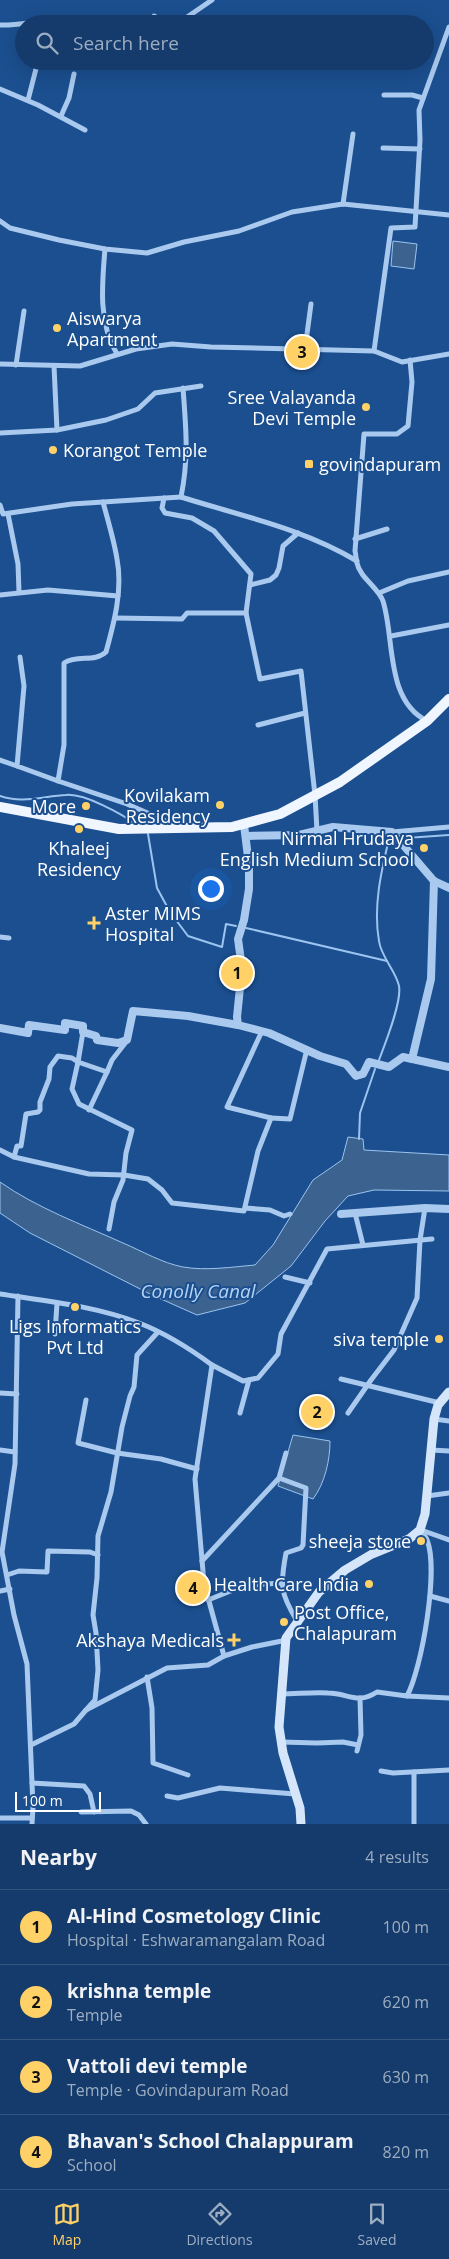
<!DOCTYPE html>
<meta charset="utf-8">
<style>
body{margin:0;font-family:"Open Sans",sans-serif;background:#1d4271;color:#f1f3f6}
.scale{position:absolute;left:15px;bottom:12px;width:86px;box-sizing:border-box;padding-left:5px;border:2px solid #fff;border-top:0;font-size:14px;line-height:18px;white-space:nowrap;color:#fff;-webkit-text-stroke:4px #1b4f8f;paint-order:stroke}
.you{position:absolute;left:210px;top:888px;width:18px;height:18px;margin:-12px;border:4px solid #fff;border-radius:50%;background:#1a73e8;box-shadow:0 0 0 8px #1a73e833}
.badge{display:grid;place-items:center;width:32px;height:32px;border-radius:50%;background:#ffd166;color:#111;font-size:16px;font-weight:700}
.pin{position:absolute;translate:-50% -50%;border:2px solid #fff;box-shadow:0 1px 5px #0006}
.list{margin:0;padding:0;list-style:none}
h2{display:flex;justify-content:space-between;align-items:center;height:65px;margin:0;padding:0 20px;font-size:21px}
h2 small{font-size:16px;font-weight:400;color:#9dadc1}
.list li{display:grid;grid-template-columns:32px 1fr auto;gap:15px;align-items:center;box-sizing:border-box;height:75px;padding:0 20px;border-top:1px solid #33557e}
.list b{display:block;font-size:19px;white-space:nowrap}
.list p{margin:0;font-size:16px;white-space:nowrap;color:#9dadc1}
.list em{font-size:16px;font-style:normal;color:#9dadc1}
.icon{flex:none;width:28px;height:28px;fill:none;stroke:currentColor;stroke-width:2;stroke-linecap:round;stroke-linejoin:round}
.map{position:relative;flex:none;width:449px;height:1824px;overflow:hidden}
.search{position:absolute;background:#143b6b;box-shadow:0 5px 20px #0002;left:15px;right:15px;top:15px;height:55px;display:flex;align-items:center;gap:12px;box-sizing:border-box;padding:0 18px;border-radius:28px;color:#9dadc1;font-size:19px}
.sheet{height:365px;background:#143b6b}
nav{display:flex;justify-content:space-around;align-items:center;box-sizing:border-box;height:70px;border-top:1px solid #33557e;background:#143b6b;font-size:14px;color:#9dadc1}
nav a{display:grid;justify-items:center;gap:2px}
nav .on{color:#ffd166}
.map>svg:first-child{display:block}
.water{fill:#3c6290;stroke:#9cc4f0}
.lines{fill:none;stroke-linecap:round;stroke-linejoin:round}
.stream{stroke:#9cc4f0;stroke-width:2}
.minor{stroke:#a9c9ee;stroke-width:5}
.tertiary{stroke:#a9c9ee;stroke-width:8}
.secondary{stroke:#d6e6fa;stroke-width:9}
.primary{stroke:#f0f6ff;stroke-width:10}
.poi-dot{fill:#ffd166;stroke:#1b4f8f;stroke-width:2}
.labels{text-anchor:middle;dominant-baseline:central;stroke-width:4;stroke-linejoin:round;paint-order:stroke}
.poi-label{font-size:18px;fill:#fff;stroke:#1b4f8f;text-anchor:end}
.water-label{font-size:19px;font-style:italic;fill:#b5d3f5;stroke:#1b4f8f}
</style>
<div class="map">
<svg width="449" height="1824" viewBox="0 0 449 1824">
<rect width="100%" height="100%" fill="#1b4f8f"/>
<g class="water">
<path d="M 393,241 L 417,244 L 414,269 L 391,266 Z"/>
<path d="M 348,1137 L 363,1139 L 364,1150 L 449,1155 L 449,1191 L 374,1190 L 348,1196 L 325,1221 L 291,1266 L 245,1303 L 197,1315 L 152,1295 L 30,1233 L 0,1213 L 0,1182 C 37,1208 81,1224 123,1243 C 142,1251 162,1263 183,1267 C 206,1271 232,1267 255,1265 L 273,1245 L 313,1180 L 342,1160 Z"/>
<path d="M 293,1435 L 330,1441 C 330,1460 325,1483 313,1499 L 278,1486 Z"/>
</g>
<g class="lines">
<g class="stream">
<path d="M 0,796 C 22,804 44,796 66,795 C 84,793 122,814 137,825"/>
<path d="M 148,834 L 157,888 L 170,912 L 188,936 L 222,947 L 226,924 L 236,926"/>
<path d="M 406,838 L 449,835"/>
<path d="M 246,928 L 387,961"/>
<path d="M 379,1060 C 385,1044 402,1002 399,986 C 396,971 381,957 379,941 C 373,907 381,872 389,839 L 393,839"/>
<path d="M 359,1139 L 360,1113 L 375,1069"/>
</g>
<g class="minor">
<path d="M 148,24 L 154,16 L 167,24"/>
<path d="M 177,24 L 212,0"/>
<path d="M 0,25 C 27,26 55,15 82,24"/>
<path d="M 0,89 L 38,105 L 85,130"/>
<path d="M 384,95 L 412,95 L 423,98"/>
<path d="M 28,100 L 38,61"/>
<path d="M 61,116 L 69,98 L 74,74"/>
<path d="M 383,148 L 420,149"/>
<path d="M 343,204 L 353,134"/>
<path d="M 0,221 L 10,228 L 59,240 L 105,249 L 147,253 L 184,242 L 239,231 L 292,212 L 343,204 L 449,215"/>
<path d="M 105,249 C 102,284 98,323 117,354"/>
<path d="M 305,349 L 311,304"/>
<path d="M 374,351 L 391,228 L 415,227 L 420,140 L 419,110 L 449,27"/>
<path d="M 410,360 L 412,382 L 408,426 L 397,434 L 364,434 L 355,551 C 356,555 356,560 357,563 C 360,578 378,587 383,601 C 395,639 385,700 427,721"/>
<path d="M 0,364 L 80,366 L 136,349 L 172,344 L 211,347 L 374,351 L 402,362 L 449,354"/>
<path d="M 16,365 L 24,311"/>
<path d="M 183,388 C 186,428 189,458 181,497 C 241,516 302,528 357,561"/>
<path d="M 57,430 L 106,420 L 138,409 L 155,393 L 201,386"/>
<path d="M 0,433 L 57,430 L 54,366"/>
<path d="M 164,498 L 162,508 L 165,513 L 192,518 L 214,531 L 251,574 L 246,613"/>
<path d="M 0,505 L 3,514 L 72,504 L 181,497"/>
<path d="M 8,514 L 18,564 L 19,592"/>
<path d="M 355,539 L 387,529"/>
<path d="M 250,585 L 270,580 L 276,575 L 279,568 L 283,546 L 298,533"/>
<path d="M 379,593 L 408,581 L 449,572"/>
<path d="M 0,595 L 48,590 L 118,596"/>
<path d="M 115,618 L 182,619 L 187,613 L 246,613 L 260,679 L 301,671 L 315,795 L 317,831"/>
<path d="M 391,636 L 449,625"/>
<path d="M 20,657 L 24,686 L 17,766 L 58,781 L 64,745 L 64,663 C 78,654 94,663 106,652 C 114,623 123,590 117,559 C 114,540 108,521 103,502"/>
<path d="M 258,725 L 305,713"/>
<path d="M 0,760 L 17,766"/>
<path d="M 58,781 L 127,804 L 177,826"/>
<path d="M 392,832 L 449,827"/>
<path d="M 0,937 L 9,938"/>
<path d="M 89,1110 L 107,1072"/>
<path d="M 271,1118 L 290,1119 L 307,1049"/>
<path d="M 0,1150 L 14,1157 L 17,1146 L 21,1146 L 26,1114 L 38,1112 L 40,1110 L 40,1102 L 49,1079 L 50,1067 L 58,1056 L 72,1058 L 78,1062 L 83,1032"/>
<path d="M 14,1157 L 89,1174 L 124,1175 L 148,1179 L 162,1190 L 172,1203 L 244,1211 L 258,1151 L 271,1118 L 227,1107 L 262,1031"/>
<path d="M 245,1208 L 270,1210 L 284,1216 L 290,1214"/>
<path d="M 355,1213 L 363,1245"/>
<path d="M 109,1229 L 114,1202 L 123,1180 L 126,1153 L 132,1130 L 79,1104 L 72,1089 L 78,1062 L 107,1072 L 112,1060 L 126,1042"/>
<path d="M 285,1277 L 310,1283"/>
<path d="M 0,1294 C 46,1301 95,1306 139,1323 C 165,1333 189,1348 212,1365"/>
<path d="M 18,1296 L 15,1464 L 2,1552 L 14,1615 L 27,1664 L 33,1807 L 32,1824"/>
<path d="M 55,1334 L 57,1303"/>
<path d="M 341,1379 L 440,1403"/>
<path d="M 0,1393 L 17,1394"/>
<path d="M 86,1400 L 78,1443 L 117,1453 L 161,1459 L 197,1469"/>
<path d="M 240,1413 L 249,1380"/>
<path d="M 348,1413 L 371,1380 L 394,1350 L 417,1298 L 420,1240 L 425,1208"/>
<path d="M 434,1419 L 449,1421"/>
<path d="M 0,1450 L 15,1452"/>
<path d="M 431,1450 L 449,1451"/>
<path d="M 279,1478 L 306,1488 L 303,1545 L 301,1548 L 286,1553 C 280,1585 280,1593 297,1621"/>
<path d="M 427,1496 L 449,1493"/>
<path d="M 421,1530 L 449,1540"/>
<path d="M 202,1561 L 279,1478 L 286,1453"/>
<path d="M 7,1575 L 19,1571 L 47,1572 L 48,1551 L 90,1552 L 98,1555"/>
<path d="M 0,1591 L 10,1589"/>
<path d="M 430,1596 L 449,1601"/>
<path d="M 208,1600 L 243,1586 L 280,1583"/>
<path d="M 224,1656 L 204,1583 L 195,1479 L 212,1365 L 243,1381 L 258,1378 L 278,1354 L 281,1334 L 327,1249 L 432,1239"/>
<path d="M 147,1677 L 152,1708 L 153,1763 L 188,1775"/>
<path d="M 281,1694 C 297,1694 312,1692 328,1693 C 348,1693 357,1705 377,1692 L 407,1696 C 422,1668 439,1569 427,1540 C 426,1536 422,1533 420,1530"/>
<path d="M 407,1696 L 449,1698"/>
<path d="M 86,1710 L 95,1700 L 98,1670 L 96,1633 L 93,1615 L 97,1578 L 98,1536 L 111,1492 L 122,1427 L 130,1396 L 134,1387 L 137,1355 L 158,1332"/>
<path d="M 281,1742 L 317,1743 L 343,1742 L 358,1745"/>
<path d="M 31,1745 L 74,1724 L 86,1710 L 167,1668 L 208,1665 L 224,1656 L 252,1647 L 282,1641 L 286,1638"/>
<path d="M 357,1751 L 361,1735 L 360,1698"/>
<path d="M 381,1771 L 393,1773 L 449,1770"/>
<path d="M 414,1772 L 414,1824"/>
<path d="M 32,1783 L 84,1786 L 90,1794 L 94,1812"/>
<path d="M 167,1796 L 178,1798 L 220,1788 L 295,1794"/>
<path d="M 81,1812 L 131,1811 L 139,1815 L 146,1824"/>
<path d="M 0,1818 L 32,1818"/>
</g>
<g class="tertiary">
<path d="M 244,825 L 249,865 L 249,889 L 244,920 L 238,939 L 242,968 L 237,1017 L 238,1025 L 269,1033 L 320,1056 L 346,1064 L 356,1076 L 363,1074 L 369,1062 L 389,1067 L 403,1057 L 449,1067"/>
<path d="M 246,836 L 299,835 L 333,827 L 392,832 L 434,881 L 449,888"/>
<path d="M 0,1028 L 28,1033 L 29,1025 L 65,1030 L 65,1023 L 83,1026 L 83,1032 L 96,1036 L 97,1040 L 118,1043 L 127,1040 L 133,1011 L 188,1016 L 238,1025"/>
<path d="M 412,1059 L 431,979 L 434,881"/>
<path d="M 341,1214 L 425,1208 L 449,1209"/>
</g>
<path class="secondary" d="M 301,1824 L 300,1808 L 283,1753 L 279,1727 L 286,1638 L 319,1592 L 345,1570 L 372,1554 L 409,1539 L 420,1530 L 425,1514 L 434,1419 L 438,1405 L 449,1392"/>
<path class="primary" d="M 0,807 L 119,829 L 232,827 L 280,814 L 340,782 L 427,721 L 449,699"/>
</g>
<g class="poi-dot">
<circle cx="57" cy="328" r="5"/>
<circle cx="366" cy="407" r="5"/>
<circle cx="53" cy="450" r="5"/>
<rect x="304" y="459" width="10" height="10" rx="2.5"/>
<circle cx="220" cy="805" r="5"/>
<circle cx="86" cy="806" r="5"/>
<circle cx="79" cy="829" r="5"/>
<circle cx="424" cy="848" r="5"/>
<path d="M91.5 915.5h5v5h5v5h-5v5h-5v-5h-5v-5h5z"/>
<circle cx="75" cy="1307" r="5"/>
<circle cx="439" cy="1339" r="5"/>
<circle cx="421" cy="1541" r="5"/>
<circle cx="369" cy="1584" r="5"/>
<circle cx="284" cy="1622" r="5"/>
<path d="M231.5 1632.5h5v5h5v5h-5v5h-5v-5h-5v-5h5z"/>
</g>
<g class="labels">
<g class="poi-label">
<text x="67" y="318" text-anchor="start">Aiswarya<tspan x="67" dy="21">Apartment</tspan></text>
<text x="356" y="397">Sree Valayanda<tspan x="356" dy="21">Devi Temple</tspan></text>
<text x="63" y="450" text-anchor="start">Korangot Temple</text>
<text x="319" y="464" text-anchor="start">govindapuram</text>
<text x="210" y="795">Kovilakam<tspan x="210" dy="21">Residency</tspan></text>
<text x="76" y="806">More</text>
<text x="414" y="838">Nirmal Hrudaya<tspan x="414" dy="21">English Medium School</tspan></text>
<text x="79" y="848" text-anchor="middle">Khaleej<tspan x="79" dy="21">Residency</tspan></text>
<text x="105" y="913" text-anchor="start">Aster MIMS<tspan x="105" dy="21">Hospital</tspan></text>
<text x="75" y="1326" text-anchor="middle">Ligs Informatics<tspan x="75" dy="21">Pvt Ltd</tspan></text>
<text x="429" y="1339">siva temple</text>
<text x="411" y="1541">sheeja store</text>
<text x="359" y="1584">Health Care India</text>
<text x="294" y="1612" text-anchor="start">Post Office,<tspan x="294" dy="21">Chalapuram</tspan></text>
<text x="224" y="1640">Akshaya Medicals</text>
</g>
<g class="water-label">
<text x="198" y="1291">Conolly Canal</text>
</g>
</g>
</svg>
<div class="scale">100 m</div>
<div class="you"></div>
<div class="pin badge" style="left:237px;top:973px">1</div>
<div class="pin badge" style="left:317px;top:1412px">2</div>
<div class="pin badge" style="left:302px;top:352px">3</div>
<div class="pin badge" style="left:193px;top:1588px">4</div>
<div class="search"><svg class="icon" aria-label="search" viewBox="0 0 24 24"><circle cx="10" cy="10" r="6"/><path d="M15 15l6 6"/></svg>Search here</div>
</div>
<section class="sheet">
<h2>Nearby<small>4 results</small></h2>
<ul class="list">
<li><span class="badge">1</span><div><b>Al-Hind Cosmetology Clinic</b><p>Hospital · Eshwaramangalam Road</p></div><em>100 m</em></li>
<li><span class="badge">2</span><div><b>krishna temple</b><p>Temple</p></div><em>620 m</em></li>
<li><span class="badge">3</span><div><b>Vattoli devi temple</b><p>Temple · Govindapuram Road</p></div><em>630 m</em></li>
<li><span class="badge">4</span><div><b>Bhavan's School Chalappuram</b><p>School</p></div><em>820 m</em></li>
</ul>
</section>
<nav>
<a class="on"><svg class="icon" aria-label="map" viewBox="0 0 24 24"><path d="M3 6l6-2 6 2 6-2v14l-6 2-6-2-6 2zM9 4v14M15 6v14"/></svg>Map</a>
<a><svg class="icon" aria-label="directions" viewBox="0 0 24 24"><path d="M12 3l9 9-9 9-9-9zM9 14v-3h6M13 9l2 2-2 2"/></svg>Directions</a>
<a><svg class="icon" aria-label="saved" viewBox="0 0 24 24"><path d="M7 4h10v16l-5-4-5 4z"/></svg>Saved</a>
</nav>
